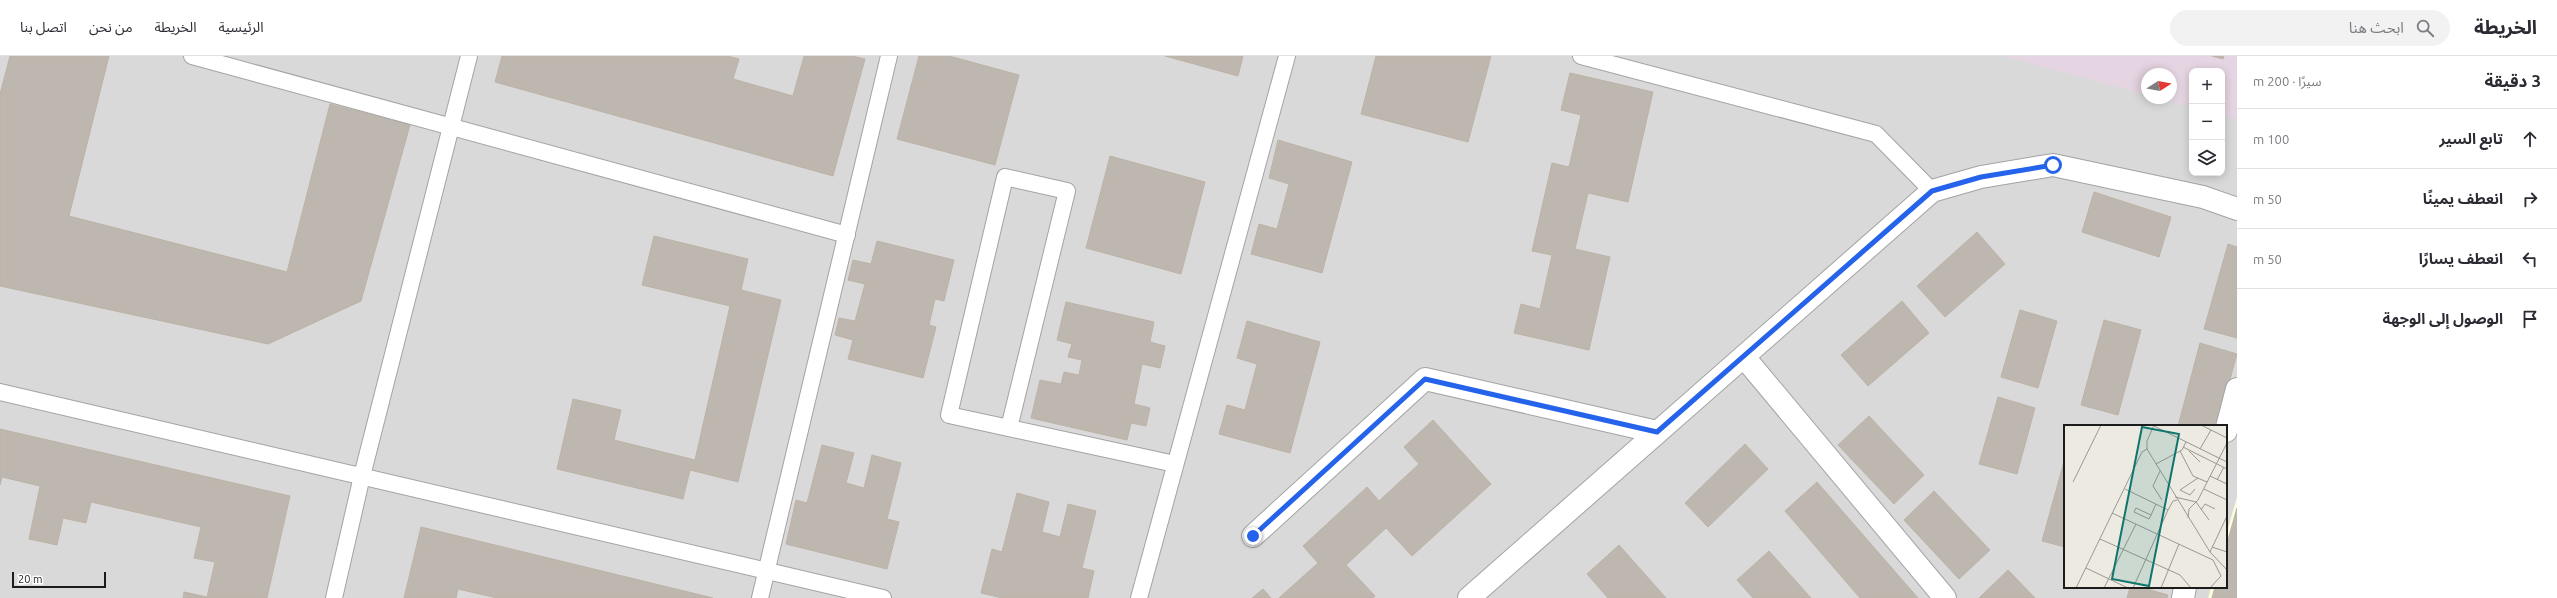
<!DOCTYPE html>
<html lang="ar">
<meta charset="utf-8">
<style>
body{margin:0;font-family:Ubuntu,"Noto Sans Arabic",sans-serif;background:#f2f2f3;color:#2b2b33;direction:rtl}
.controls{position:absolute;right:12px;top:12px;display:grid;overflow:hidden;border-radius:8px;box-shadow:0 2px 10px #0003}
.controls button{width:36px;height:36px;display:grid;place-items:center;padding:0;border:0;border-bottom:1px solid #e1e1e2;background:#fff;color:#2b2b33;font:20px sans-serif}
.compass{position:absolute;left:2141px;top:12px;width:36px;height:36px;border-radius:50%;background:#fff;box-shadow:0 2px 10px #0003;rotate:79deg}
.scale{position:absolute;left:12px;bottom:10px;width:94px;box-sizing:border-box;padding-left:4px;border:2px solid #1c1c1c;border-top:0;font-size:11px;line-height:14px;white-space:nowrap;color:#1c1c1c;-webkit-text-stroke:3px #fff;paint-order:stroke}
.stop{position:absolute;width:12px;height:12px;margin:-9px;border:3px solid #2563eb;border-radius:50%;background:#fff}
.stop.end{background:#2563eb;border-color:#fff;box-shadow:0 1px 4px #0008}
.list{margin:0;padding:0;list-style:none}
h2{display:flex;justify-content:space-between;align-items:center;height:52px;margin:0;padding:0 16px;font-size:17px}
h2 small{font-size:13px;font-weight:400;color:#7c7c81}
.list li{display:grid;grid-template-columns:26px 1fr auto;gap:12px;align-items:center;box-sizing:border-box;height:60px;padding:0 16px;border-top:1px solid #e1e1e2}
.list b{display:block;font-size:15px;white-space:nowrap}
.list em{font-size:13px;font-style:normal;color:#7c7c81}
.icon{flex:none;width:22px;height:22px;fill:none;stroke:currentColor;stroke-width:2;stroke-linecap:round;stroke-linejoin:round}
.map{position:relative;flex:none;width:2237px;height:542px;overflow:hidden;direction:ltr}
header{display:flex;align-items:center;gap:24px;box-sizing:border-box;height:56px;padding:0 20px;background:#fff;border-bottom:1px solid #e1e1e2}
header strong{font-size:19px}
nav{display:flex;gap:22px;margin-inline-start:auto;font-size:14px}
.search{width:280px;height:36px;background:#f2f2f3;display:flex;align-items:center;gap:10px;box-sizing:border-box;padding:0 14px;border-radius:22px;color:#7c7c81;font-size:15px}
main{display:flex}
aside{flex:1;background:#fff}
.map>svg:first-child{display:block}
.residential{fill:#dad9d9;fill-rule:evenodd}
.industrial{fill:#e5d4e1}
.education{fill:#f9fddb}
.building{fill:#bdb7af;stroke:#bdb2a6}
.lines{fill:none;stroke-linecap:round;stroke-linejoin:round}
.service-casing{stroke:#a3a3a3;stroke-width:18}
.minor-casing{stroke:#a3a3a3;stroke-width:24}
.tertiary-casing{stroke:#a3a3a3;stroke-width:24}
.service{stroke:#fff;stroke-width:16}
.minor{stroke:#fff;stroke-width:22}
.tertiary{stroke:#fff;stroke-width:22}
.route{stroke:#2563eb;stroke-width:5}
.inset-road{fill:none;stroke:#999893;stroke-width:1}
.view{fill:#0f766e;fill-opacity:0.15;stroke:#0f766e;stroke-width:2}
.inset-edge{fill:none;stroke:#1c1c1c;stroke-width:2}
</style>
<header>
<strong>الخريطة</strong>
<div class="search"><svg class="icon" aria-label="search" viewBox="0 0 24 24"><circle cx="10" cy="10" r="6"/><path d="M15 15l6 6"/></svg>ابحث هنا</div>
<nav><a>الرئيسية</a><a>الخريطة</a><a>من نحن</a><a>اتصل بنا</a></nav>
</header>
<main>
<aside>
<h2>3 دقيقة<small>سيرًا · 200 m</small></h2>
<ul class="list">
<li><svg class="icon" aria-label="ahead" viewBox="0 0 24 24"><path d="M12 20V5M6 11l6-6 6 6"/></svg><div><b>تابع السير</b></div><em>100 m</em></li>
<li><svg class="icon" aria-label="right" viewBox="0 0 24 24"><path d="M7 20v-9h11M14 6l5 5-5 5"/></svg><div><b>انعطف يمينًا</b></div><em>50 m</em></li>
<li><svg class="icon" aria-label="left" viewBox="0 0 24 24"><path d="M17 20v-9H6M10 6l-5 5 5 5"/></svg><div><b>انعطف يسارًا</b></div><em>50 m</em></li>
<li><svg class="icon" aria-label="arrive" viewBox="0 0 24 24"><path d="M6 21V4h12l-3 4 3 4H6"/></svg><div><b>الوصول إلى الوجهة</b></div></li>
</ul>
</aside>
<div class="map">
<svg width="2237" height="542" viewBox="0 0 2237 542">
<rect width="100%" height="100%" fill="#edeae2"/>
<path class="residential" d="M 0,0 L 2237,0 L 2237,542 L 0,542 ZM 2192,15 L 2222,15 L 2222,117 L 2192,117 ZM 2147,18 L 2171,18 L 2171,42 L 2147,42 ZM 2065,370 L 2226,370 L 2226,531 L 2065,531 Z"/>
<path class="industrial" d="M 2004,0 L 2237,0 L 2237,63 L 2222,59 L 2222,15 L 2192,15 L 2192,51 L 2158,42 L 2171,42 L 2171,18 L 2147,18 L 2147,39 Z"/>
<path class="education" d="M 2237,441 L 2237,542 L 2208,542 L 2211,531 L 2226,531 L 2226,479 Z"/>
<g class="building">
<path d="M 10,0 L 109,0 L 69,160 L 287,216 L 330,48 L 410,69 L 361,245 L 268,288 L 0,230 L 0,38 Z"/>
<path d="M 502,0 L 727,0 L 739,3 L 733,23 L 793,40 L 804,0 L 852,0 L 865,3 L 833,120 L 495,26 Z"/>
<path d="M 919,0 L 949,0 L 1019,19 L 995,109 L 897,83 Z"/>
<path d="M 1165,0 L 1243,0 L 1238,20 Z"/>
<path d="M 1376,0 L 1491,0 L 1468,86 L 1361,58 Z"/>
<path d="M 2212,0 L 2224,0 L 2223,3 Z"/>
<path d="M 1570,17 L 1653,36 L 1628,146 L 1588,137 L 1575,193 L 1610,201 L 1589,294 L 1514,277 L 1521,248 L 1540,253 L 1552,199 L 1532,195 L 1552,107 L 1569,111 L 1581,59 L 1561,54 Z"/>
<path d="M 1278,84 L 1352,106 L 1322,217 L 1251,198 L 1259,168 L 1277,173 L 1289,128 L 1269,122 Z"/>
<path d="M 1110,100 L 1205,126 L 1181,218 L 1086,192 Z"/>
<path d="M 2094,136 L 2171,161 L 2159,201 L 2082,176 Z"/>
<path d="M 1977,176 L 2005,208 L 1945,261 L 1917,230 Z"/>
<path d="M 654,180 L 748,203 L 741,234 L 781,244 L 738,426 L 690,414 L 683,443 L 557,413 L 573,343 L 621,354 L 614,384 L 695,404 L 730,250 L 642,229 Z"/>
<path d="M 877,185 L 954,204 L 944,245 L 935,243 L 929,269 L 936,271 L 923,322 L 848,303 L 853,284 L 835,279 L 839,262 L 855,265 L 865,228 L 848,224 L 853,204 L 871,208 Z"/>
<path d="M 2228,188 L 2237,191 L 2237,282 L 2204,273 Z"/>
<path d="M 1902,245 L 1929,277 L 1868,330 L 1841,299 Z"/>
<path d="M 1066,246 L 1154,266 L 1150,286 L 1165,290 L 1160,312 L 1142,308 L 1134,348 L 1150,352 L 1146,370 L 1131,367 L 1127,384 L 1031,362 L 1040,324 L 1061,328 L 1064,316 L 1079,319 L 1082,304 L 1068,301 L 1072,288 L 1057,284 Z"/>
<path d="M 2020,254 L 2057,265 L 2038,332 L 2001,321 Z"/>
<path d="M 2104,264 L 2141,274 L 2118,359 L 2081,349 Z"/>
<path d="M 1247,265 L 1320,286 L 1290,397 L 1219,378 L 1227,349 L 1245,354 L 1257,308 L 1237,302 Z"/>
<path d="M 2200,287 L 2237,298 L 2217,370 L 2178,370 Z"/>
<path d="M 1998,341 L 2035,352 L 2017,418 L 1979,408 Z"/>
<path d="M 1869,360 L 1924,419 L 1894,448 L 1838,389 Z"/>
<path d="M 1433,364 L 1491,428 L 1412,500 L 1386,472 L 1346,509 L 1375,540 L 1373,542 L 1279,542 L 1318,507 L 1303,490 L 1367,431 L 1379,445 L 1419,408 L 1404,391 Z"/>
<path d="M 0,373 L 290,440 L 267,542 L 183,542 L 184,536 L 207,541 L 215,506 L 194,502 L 201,471 L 91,446 L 86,467 L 63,462 L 57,489 L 29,483 L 40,430 L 2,421 L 0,429 Z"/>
<path d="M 1745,388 L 1768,413 L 1708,471 L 1685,447 Z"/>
<path d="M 822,389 L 854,397 L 846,427 L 864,432 L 872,399 L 901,407 L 887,463 L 899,466 L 887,513 L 786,488 L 796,444 L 807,447 Z"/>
<path d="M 2065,402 L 2065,491 L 2042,485 Z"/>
<path d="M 1817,426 L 1918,542 L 1860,542 L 1785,455 Z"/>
<path d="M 1934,435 L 1990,494 L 1959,523 L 1904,464 Z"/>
<path d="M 1017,437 L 1049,446 L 1042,476 L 1060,481 L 1068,448 L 1096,455 L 1082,512 L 1094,515 L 1088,542 L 1002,542 L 981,537 L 992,493 L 1002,496 Z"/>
<path d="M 2237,452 L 2237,542 L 2212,542 L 2215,531 L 2226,531 L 2226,491 Z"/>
<path d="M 421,471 L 713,542 L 497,542 L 458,533 L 456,542 L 404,542 Z"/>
<path d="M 1619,489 L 1666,542 L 1608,542 L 1587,518 Z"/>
<path d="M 1769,495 L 1811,542 L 1753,542 L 1737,524 Z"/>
<path d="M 2008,514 L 2035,542 L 1979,542 Z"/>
<path d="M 2130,531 L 2140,531 L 2168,539 L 2167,542 L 2127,542 Z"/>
<path d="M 1263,533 L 1271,542 L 1252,542 Z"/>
</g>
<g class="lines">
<g class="service-casing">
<g id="service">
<path d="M 192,0 L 847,179"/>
<path d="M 1581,0 L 1876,78 L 1932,135"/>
<path d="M 0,336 L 883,542"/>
<path d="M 1009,372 L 1067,135 L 1005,121 L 949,359 L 1175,408"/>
<path d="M 334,542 L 362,420 L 469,0"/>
<path d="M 760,542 L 889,0"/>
<path d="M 1139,542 L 1287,0"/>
</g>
</g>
<g class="minor-casing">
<g id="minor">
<path d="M 1744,301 L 1945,542"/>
<path d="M 2226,375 L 2237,333"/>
<path d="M 1253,480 L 1425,323 L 1657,376"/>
<path d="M 2183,542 L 2185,531"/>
</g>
</g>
<g class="tertiary-casing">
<path id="tertiary" d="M 1469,542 L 1932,135 L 1981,121 L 2053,109 L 2203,141 L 2237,153"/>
</g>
<use href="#service" class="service"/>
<use href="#minor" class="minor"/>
<use href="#tertiary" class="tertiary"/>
</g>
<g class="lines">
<path class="route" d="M 1253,480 L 1425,323 L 1657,376 L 1932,135 L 1981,121 L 2053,109"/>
</g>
<g transform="translate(2064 369)">
<rect width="163" height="163" fill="#edeae2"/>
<path class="inset-road" d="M 90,0 L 83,16 L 83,24 L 146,127 L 163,145M 137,0 L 163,13M 90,1 L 163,37M 119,22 L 163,44M 136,24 L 147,5M 116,26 L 129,51 L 143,57M 125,26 L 136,37M 92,39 L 118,25 L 122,17M 96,46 L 89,61 L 98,75M 146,51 L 163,59M 153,55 L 160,42M 9,57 L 37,0M 61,64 L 104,85M 131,64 L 126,70 L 116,65 L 134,53M 140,64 L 163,75M 111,72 L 132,77 L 145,95M 137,85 L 141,79 L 151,84M 48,88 L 149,135 L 157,151 L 146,163M 87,90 L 72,83 L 70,87 L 85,94 L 87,90 L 92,79M 124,93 L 125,84 L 134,75 L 163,18M 36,114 L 116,150 L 127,163M 148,122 L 163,127M 146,127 L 163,91M 22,143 L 64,163M 12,163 L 78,27 L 83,24M 40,163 L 72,99M 69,163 L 104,85 L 109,76 L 113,75M 97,163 L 115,119"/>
<path class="view" d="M 78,2 L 115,9 L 85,161 L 48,154 Z"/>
<rect width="163" height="163" class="inset-edge"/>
</g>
</svg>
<div class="controls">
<button>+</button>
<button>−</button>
<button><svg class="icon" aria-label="layers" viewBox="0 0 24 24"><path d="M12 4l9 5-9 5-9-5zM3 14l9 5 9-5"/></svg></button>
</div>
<svg class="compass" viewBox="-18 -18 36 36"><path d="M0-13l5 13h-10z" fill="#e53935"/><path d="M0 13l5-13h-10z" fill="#7c7c81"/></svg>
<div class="scale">20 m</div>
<div class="stop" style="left:2053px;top:109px"></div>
<div class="stop end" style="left:1253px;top:480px"></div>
</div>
</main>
